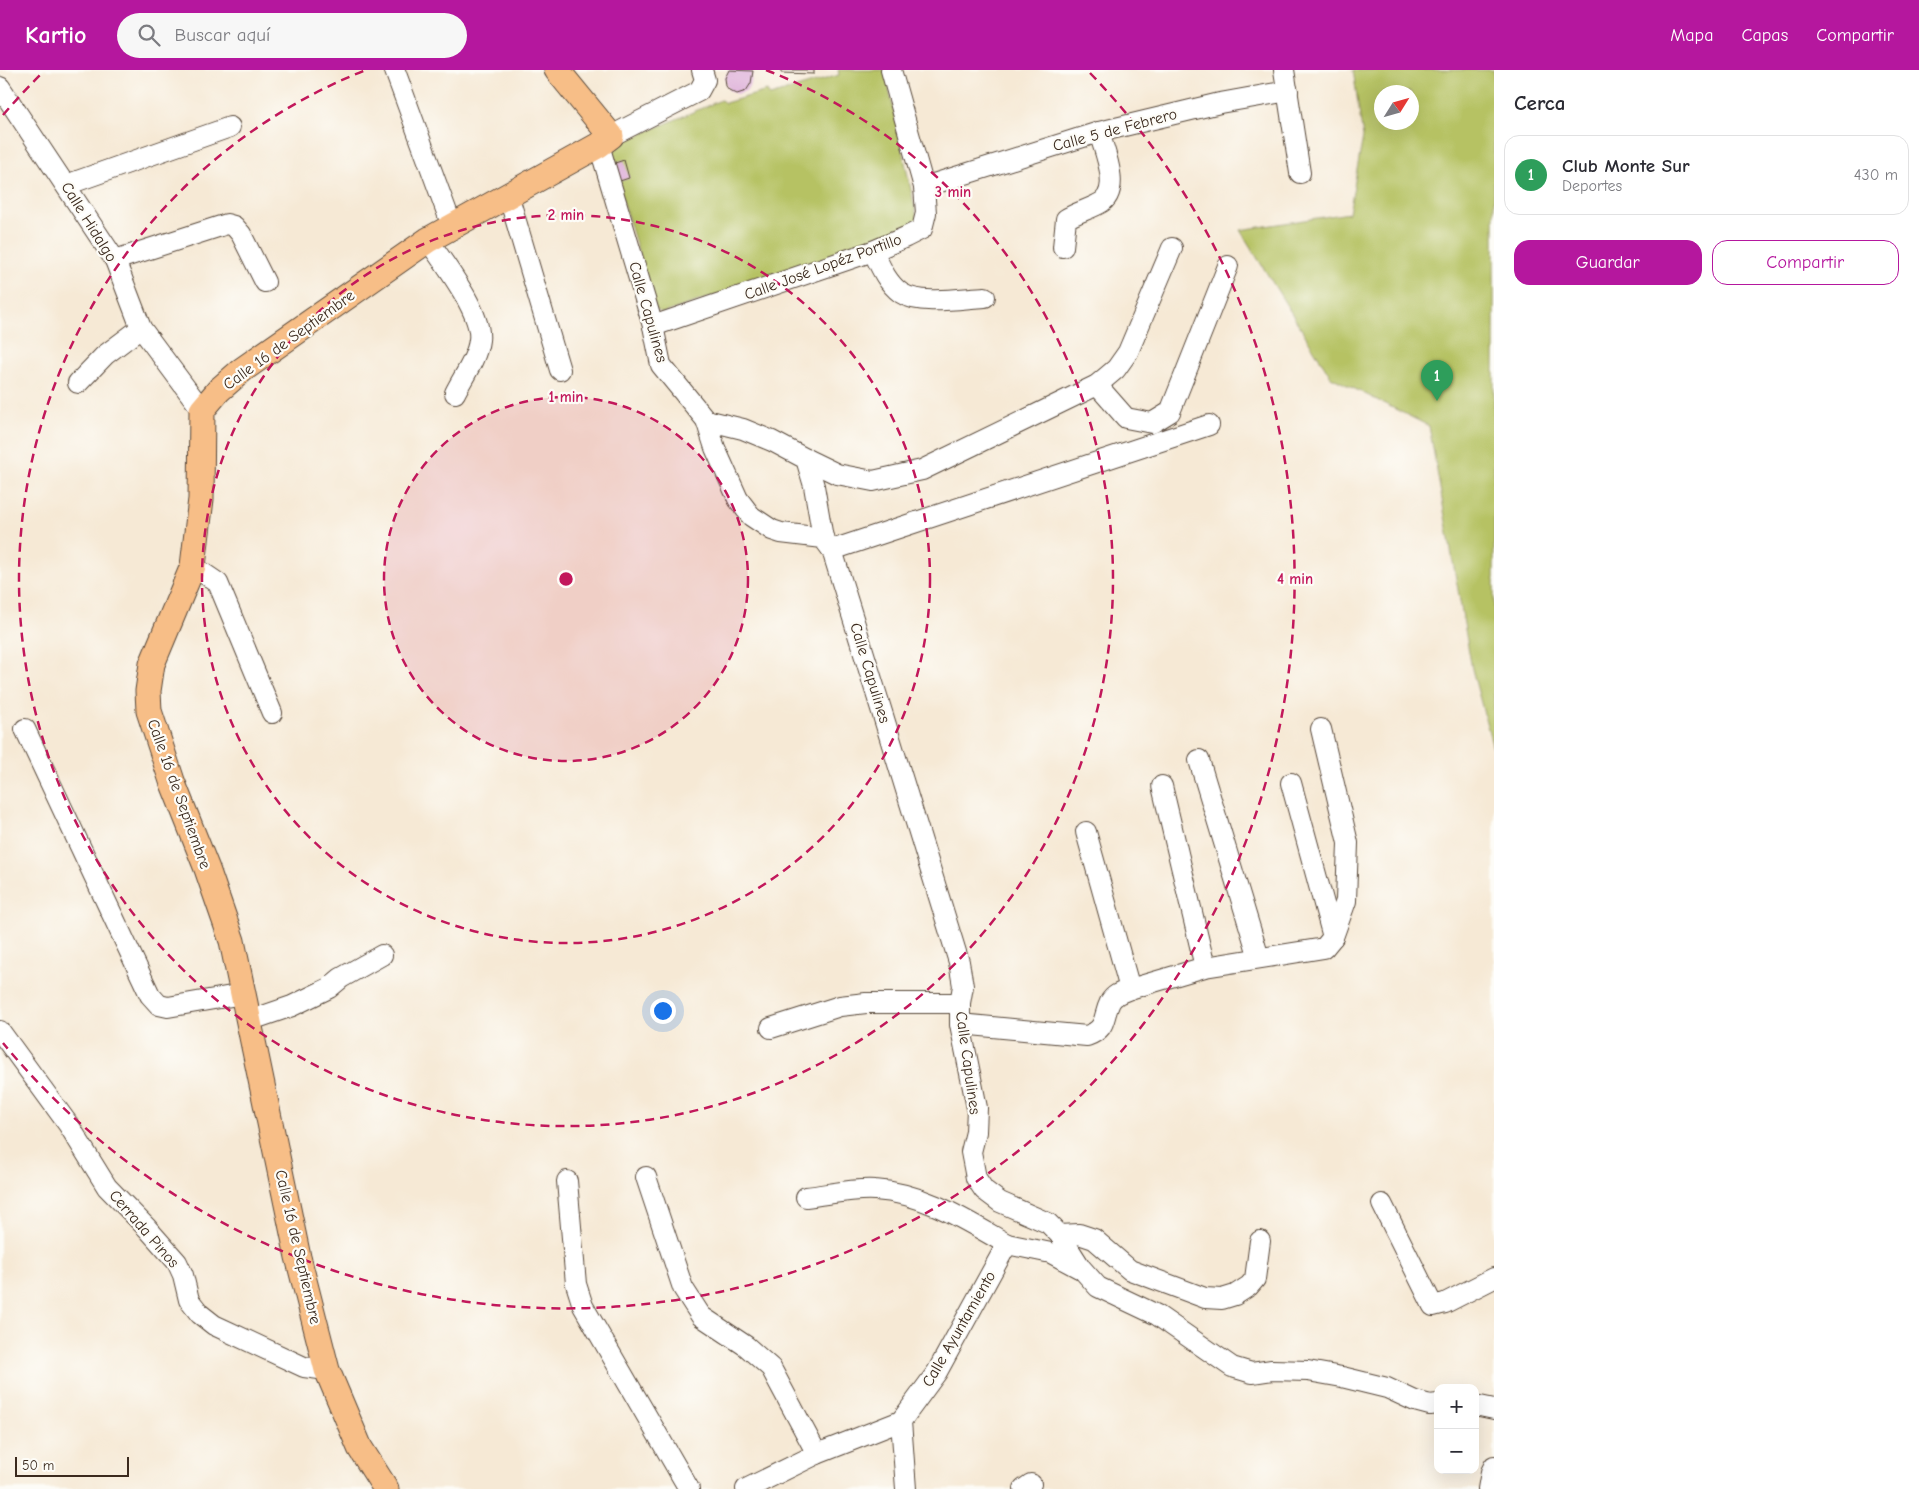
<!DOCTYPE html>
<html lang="es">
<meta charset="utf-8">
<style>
body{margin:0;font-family:"Comic Neue",sans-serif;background:#f7f7f7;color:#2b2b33}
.controls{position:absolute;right:15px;bottom:15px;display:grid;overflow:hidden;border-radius:10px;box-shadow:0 5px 20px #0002}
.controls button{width:45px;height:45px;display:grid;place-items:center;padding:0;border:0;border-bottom:1px solid #e1e1e2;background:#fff;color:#2b2b33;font:25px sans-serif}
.compass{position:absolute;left:1374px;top:15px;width:45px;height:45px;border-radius:50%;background:#fff;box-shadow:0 5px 20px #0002;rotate:53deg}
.scale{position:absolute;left:15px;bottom:12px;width:114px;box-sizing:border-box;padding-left:5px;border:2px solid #3b2a1e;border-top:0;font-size:14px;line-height:18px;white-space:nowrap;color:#3b2a1e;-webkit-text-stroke:4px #fdfcf7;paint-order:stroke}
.you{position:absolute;left:662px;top:940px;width:18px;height:18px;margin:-12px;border:4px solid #fff;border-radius:50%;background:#1a73e8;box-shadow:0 0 0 8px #1a73e833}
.badge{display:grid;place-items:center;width:32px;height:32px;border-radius:50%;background:#b5179e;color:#fff;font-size:16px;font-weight:700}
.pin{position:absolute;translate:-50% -41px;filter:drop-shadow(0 1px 2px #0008)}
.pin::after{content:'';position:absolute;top:26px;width:18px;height:15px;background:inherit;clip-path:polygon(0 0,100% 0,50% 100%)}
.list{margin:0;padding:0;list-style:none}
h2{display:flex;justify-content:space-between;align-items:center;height:65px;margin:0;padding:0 20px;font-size:21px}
h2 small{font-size:16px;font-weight:400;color:#7c7c81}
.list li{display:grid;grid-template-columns:32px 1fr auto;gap:15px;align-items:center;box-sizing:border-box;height:80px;margin:0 10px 10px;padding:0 10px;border:1px solid #e1e1e2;border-radius:15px}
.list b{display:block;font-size:19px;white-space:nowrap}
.list p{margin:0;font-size:16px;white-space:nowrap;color:#7c7c81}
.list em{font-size:16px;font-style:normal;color:#7c7c81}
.actions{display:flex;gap:10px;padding:15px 20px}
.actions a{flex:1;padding:11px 0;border:1px solid #b5179e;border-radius:15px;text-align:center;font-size:18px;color:#b5179e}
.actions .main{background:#b5179e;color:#fff}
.icon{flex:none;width:28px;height:28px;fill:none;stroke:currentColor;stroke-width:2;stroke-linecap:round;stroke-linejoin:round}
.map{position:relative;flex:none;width:1494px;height:1419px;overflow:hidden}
header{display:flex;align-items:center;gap:30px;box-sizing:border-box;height:70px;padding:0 25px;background:#b5179e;color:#fff}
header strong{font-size:24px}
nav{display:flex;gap:28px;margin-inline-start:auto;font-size:18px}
.search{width:350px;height:45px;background:#f7f7f7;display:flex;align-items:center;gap:12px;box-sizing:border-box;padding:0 18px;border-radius:28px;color:#7c7c81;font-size:19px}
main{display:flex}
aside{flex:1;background:#fff}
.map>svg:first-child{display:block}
.green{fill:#b6c264;stroke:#787641;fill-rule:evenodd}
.building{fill:#dcaad7}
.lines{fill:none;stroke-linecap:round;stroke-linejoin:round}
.minor-casing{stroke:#574739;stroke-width:22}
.major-casing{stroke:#574739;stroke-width:27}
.minor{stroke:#fff;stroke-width:20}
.major{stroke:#f7be87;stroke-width:25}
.ring{fill:none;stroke:#c2185b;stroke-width:2.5;stroke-dasharray:9 6}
.labels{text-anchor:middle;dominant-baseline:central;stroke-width:4.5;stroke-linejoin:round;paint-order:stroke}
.street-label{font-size:16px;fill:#3b2a1e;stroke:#fdfcf7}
.centre{fill:#c2185b;stroke:#fdfcf7;stroke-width:2.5}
.ring-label{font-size:15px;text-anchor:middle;font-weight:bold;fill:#c2185b;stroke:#fdfcf7;stroke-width:4.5;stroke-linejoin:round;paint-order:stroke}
</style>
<header>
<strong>Kartio</strong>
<div class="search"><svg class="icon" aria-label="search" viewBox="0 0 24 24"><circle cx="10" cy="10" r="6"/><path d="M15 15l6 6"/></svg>Buscar aquí</div>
<nav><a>Mapa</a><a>Capas</a><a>Compartir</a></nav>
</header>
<main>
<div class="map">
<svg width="1494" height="1419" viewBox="0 0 1494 1419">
<rect width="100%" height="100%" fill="#fdfcf7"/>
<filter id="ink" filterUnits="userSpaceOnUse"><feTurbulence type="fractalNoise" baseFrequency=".02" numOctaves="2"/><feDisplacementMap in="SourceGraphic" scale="10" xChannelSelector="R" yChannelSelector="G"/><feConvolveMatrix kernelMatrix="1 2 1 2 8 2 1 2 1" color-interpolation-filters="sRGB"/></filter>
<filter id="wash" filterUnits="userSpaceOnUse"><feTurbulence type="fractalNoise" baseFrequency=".0096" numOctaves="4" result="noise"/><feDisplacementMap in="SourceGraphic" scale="20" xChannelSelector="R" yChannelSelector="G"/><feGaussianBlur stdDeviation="1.12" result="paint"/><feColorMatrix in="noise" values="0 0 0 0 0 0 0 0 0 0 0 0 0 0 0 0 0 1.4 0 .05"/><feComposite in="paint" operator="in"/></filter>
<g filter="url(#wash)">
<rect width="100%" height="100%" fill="#f6e9d5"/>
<g class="green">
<path d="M 838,0 L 885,0 L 919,157 L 663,243 L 656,240 L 609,85 L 625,71 L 721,30 L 725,33 L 767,21 L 770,26 L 839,5 Z"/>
<path d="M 1353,0 L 1494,0 L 1494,682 L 1472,599 L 1429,356 L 1331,307 L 1240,160 L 1349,143 L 1363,67 ZM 1382,22 L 1412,22 L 1412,52 L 1382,52 Z"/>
</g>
<g id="blocks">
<g class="building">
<path d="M 729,0 L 753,1 L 751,13 L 746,21 L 737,24 L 729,20 L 726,16 L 725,8 Z"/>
<path d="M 781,0 L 814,0 L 814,4 L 781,3 Z"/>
<path d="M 624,90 L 629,108 L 617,112 L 612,94 Z"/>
</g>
</g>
</g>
<g filter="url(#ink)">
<use href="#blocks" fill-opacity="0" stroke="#574739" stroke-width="1"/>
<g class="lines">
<g class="minor-casing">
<g id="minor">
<path d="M 1284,0 L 1300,103"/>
<path d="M 395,1 L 452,156"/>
<path d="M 0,17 L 115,190 L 141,258 L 202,340"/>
<path d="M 611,66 L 699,21 L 705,10 L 702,0"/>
<path d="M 599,75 L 653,256 L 661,295 L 706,350 L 715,378 L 738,429 L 751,446 L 772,460 L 781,463 L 823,468 L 832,480 L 959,892 L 963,916 L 960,933 L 960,954 L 977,1038 L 976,1062 L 971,1082 L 976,1108 L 984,1120 L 1000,1132 L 1048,1153 L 1060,1165 L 1081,1198 L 1098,1217 L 1157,1245 L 1232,1297 L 1252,1303 L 1272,1300 L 1308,1301 L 1342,1307 L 1387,1318 L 1415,1331 L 1430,1335 L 1438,1334"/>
<path d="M 66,115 L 230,57"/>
<path d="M 924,117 L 1099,62 L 1220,33 L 1288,21"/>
<path d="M 508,124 L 560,300"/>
<path d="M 428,170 C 443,192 483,244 479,270 C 477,288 463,307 455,323"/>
<path d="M 1063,177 L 1066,149 C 1077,142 1091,139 1102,132 C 1121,118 1104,81 1099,62"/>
<path d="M 873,181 C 880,196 887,213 901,223 C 920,236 963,228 985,227"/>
<path d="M 115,190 L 227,154 L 234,156 L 241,164 L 265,212"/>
<path d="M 653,256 L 873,181 L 906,167 L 922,159 L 926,143 L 924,117 L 891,0"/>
<path d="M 78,313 L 105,285 L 141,258"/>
<path d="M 1097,315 L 1126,348 L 1152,353 L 1170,342 L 1228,196"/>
<path d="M 706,350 L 743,359 L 772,371 L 806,389 L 814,416 L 823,468"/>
<path d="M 806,389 L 837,404 L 873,411 L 922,400 L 1097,315 L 1116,299 L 1128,282 L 1172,178"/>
<path d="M 832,480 L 1209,355"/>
<path d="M 193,496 L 218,513 L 272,643"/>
<path d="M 25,659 L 150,925 L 159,935 L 168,937 L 243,924"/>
<path d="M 1321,659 L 1348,773 L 1346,831 L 1333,867"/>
<path d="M 1199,690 L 1259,888"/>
<path d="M 1162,716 L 1205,897"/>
<path d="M 1086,762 L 1130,919"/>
<path d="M 248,951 L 292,936 L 329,918 L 341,908 L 382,885"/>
<path d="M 960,954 L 1087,966 C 1108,958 1102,948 1110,932 C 1114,924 1122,922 1130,919 L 1205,897 L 1324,878 L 1333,867 L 1291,713"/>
<path d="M 771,958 L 840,936 L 866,933 L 960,933"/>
<path d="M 0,961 L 68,1054 L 107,1117 L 147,1158 L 177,1192 L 183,1205 L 189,1230 L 200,1244 L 214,1255 L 304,1297 L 327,1300"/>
<path d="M 646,1107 L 683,1218 L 701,1246 L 746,1276 L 771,1298 L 817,1384"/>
<path d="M 567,1111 L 576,1214 L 583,1236 L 689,1419"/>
<path d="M 806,1127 C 826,1125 855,1118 875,1120 C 924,1123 965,1150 1007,1174"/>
<path d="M 1382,1134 L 1433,1236 L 1445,1233 L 1494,1208"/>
<path d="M 1060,1165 L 1079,1164 L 1094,1169 L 1130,1200 L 1205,1228 L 1222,1229 L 1235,1225 L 1249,1216 L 1255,1209 L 1260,1171"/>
<path d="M 1475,1335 L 1494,1339"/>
<path d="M 746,1419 L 817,1384 L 901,1351"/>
<path d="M 906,1419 L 901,1351 L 937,1302 L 1007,1174 L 1051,1183 L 1079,1198"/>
<path d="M 1024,1419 L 1031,1414"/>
<path d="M 1488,1419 L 1491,1402 L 1494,1396"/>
</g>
</g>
<g class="major-casing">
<path id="major" d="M 386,1419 L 360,1378 L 327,1300 L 298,1187 L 232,871 L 207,799 L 172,711 L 149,641 L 148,621 L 152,594 L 193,496 L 201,429 L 202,340 L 219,320 L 242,300 L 428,170 L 599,75 L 611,66 L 557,0"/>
</g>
<use href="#minor" class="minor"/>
<use href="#major" class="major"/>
</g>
</g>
<circle cx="566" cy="509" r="182" fill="#c2185b" fill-opacity=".12"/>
<g class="ring">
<circle cx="566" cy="509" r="182"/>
<circle cx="566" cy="509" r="364"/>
<path d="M766 0A547 547 0 1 1 366 0"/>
<path d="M3 45A729 729 0 0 1 42 3M1090 3A729 729 0 1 1 3 973"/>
</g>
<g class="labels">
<g class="street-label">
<text transform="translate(1115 60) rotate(-15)">Calle 5 de Febrero</text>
<text transform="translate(89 152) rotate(58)">Calle Hidalgo</text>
<text transform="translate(823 197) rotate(-20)">Calle José Lopéz Portillo</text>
<text transform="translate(648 242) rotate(74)">Calle Capulines</text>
<text transform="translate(289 270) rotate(-36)">Calle 16 de Septiembre</text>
<text transform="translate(870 603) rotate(73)">Calle Capulines</text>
<text transform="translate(179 724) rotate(70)">Calle 16 de Septiembre</text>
<text transform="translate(968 993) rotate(82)">Calle Capulines</text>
<text transform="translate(144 1159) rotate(49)">Cerrada Pinos</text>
<text transform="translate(298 1177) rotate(77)">Calle 16 de Septiembre</text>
<text transform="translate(959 1259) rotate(-60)">Calle Ayuntamiento</text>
</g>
</g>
<circle cx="566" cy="509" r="8" class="centre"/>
<g class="ring-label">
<text x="953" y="127">3 min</text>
<text x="566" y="150">2 min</text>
<text x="566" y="332">1 min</text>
<text x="1295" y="514">4 min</text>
</g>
</svg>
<div class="controls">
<button>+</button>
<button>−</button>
</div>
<svg class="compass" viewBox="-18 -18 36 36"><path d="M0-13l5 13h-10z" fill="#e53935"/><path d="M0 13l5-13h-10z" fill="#7c7c81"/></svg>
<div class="scale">50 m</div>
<div class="you"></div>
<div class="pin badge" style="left:1437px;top:331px;background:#2e9e5b">1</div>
</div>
<aside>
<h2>Cerca<small></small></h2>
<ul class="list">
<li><span class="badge" style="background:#2e9e5b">1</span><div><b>Club Monte Sur</b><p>Deportes</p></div><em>430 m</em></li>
</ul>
<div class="actions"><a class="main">Guardar</a><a>Compartir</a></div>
</aside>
</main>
